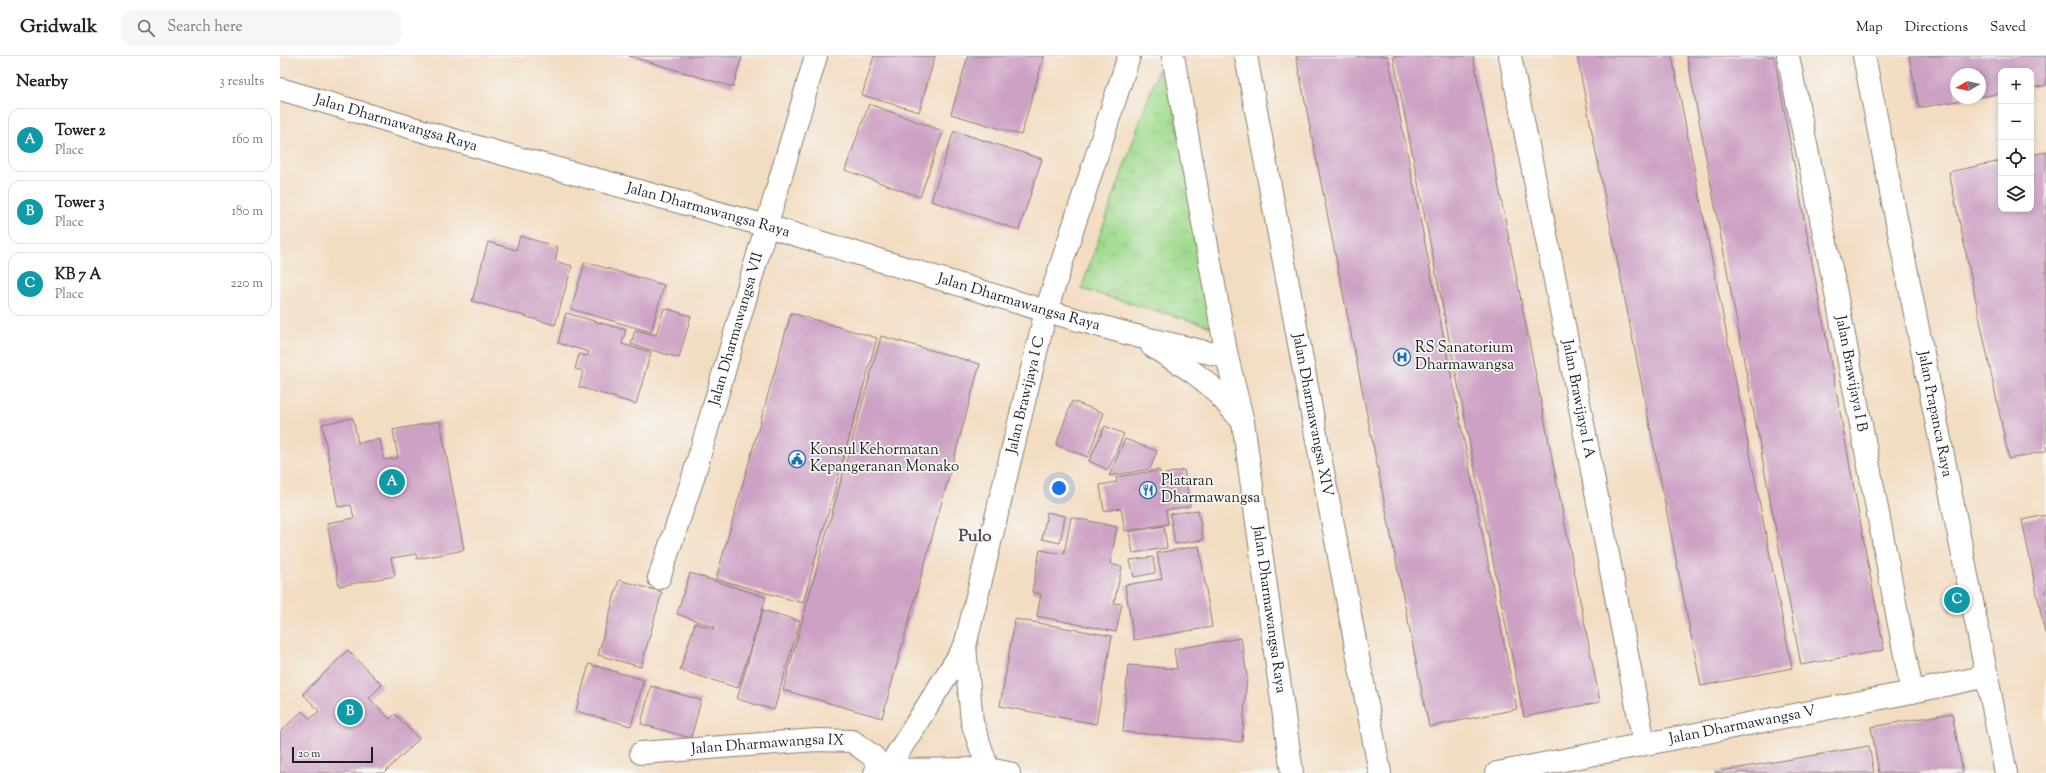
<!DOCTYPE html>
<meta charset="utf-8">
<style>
body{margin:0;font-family:"Sorts Mill Goudy",serif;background:#f6f6f6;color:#222}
.controls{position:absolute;right:12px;top:12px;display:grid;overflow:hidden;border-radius:8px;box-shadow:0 2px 6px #0003}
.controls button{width:36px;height:36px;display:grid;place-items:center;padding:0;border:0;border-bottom:1px solid #e0e0e0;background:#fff;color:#222;font:20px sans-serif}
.compass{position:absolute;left:1670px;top:12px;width:36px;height:36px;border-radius:50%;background:#fff;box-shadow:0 2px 6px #0003;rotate:261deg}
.scale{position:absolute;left:12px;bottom:10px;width:81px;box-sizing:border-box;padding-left:4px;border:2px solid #1c1c1c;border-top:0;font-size:11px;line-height:14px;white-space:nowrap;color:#1c1c1c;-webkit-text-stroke:3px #f6f6f2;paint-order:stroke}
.you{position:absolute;left:779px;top:432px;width:14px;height:14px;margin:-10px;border:3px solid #fff;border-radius:50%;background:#1a73e8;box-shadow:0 0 0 6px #1a73e833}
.badge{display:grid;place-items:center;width:26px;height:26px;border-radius:50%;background:#1f6fb2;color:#fff;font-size:13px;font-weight:700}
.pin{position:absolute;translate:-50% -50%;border:2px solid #fff;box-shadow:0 1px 4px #0006}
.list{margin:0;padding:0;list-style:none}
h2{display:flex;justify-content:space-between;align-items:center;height:52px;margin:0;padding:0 16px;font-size:17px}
h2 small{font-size:13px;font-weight:400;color:#767676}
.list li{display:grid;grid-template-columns:26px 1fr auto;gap:12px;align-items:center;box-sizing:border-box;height:64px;margin:0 8px 8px;padding:0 8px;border:1px solid #e0e0e0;border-radius:12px}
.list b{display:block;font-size:15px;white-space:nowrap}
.list p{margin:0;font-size:13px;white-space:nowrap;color:#767676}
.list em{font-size:13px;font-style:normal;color:#767676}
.icon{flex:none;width:22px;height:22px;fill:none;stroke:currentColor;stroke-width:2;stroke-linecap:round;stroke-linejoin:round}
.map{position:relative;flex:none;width:1766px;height:717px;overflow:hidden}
header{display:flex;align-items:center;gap:24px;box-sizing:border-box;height:56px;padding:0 20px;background:#fff;border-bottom:1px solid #e0e0e0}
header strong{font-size:19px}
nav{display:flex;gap:22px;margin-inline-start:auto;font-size:14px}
.search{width:280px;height:36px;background:#f6f6f6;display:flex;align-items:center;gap:10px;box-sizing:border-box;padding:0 14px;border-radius:12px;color:#767676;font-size:15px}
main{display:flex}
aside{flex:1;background:#fff}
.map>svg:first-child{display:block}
.grass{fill:url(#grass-tufts);stroke:#5e7b55}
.building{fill:#cda1c4}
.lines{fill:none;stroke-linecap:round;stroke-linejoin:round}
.minor-casing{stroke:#887c6f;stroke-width:24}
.tertiary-casing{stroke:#887c6f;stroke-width:24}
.minor{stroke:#fff;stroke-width:22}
.tertiary{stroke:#fff;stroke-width:22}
.labels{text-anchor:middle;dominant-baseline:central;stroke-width:3.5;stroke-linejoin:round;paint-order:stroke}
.street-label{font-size:15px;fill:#1c1c1c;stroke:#f6f6f2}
.poi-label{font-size:15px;fill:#1c1c1c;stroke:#f6f6f2;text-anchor:start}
.quarter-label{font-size:17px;font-weight:bold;fill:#5a4b57;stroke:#f6f6f2}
</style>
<header>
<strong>Gridwalk</strong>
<div class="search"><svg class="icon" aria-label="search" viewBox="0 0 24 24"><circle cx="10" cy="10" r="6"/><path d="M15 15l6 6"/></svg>Search here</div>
<nav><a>Map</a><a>Directions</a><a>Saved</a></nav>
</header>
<main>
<aside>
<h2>Nearby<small>3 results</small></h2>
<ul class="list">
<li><span class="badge" style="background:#0f9aa8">A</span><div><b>Tower 2</b><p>Place</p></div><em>160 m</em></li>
<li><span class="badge" style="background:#0f9aa8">B</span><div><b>Tower 3</b><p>Place</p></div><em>180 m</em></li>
<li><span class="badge" style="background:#0f9aa8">C</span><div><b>KB 7 A</b><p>Place</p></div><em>220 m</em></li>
</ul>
</aside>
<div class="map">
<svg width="1766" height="717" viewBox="0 0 1766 717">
<defs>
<pattern id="grass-tufts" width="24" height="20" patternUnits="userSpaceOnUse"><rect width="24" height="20" fill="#a0da8e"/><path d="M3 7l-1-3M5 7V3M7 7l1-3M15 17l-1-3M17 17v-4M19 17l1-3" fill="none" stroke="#89ba7a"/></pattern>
</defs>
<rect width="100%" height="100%" fill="#f6f6f2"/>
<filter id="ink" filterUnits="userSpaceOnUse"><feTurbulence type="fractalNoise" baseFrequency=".025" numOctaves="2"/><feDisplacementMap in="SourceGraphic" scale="8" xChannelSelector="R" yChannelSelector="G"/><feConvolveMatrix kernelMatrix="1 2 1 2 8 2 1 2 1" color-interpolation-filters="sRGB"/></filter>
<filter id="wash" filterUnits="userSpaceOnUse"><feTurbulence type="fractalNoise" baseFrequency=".012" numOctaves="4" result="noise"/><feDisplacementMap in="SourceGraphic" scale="16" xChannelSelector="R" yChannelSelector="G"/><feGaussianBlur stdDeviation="0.9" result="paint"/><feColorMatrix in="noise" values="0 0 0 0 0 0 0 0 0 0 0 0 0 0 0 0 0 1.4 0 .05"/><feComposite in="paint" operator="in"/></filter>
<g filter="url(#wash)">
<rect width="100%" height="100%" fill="#f3ddc2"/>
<path class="grass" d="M 883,0 L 939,273 L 801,233 Z"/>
<g id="blocks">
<g class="building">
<path d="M 349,0 L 462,0 L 453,31 Z"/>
<path d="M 594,0 L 655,0 L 639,56 L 582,39 Z"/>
<path d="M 688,0 L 764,0 L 741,79 L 671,58 Z"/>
<path d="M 1016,0 L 1108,0 L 1237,653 L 1149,671 Z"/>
<path d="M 1113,0 L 1193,0 L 1320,646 L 1244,661 Z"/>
<path d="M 1297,0 L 1392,0 L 1512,612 L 1421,630 Z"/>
<path d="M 1407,0 L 1494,0 L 1604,594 L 1521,609 Z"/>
<path d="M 1629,0 L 1766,0 L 1766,29 L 1751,32 L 1751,15 L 1721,15 L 1721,37 L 1700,41 L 1700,18 L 1676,18 L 1676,42 L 1688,43 L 1639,52 Z"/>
<path d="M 589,48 L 663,75 L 640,141 L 565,114 Z"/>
<path d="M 674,75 L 762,103 L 739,174 L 651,145 Z"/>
<path d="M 1766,96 L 1766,395 L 1729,403 L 1669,116 L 1721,105 L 1721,153 L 1751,153 L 1751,99 Z"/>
<path d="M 240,180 L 278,191 L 275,205 L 292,210 L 275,269 L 192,245 L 208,186 L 236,194 Z"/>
<path d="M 305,206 L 384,229 L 371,276 L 291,253 Z"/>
<path d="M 384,252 L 411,260 L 399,302 L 351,288 L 355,274 L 376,279 Z"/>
<path d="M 286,257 L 346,274 L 342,288 L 371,296 L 356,348 L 299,331 L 303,315 L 295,313 L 299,298 L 307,300 L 309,296 L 278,287 Z"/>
<path d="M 511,257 L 597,282 L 523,547 L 436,523 Z"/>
<path d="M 601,280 L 700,308 L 602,662 L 503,634 Z"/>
<path d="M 792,345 L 824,357 L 808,401 L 776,389 Z"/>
<path d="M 73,362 L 78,387 L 100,383 L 104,404 L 118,402 L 113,374 L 160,365 L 184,494 L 137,503 L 136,498 L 111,502 L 115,520 L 59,530 L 47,467 L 74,462 L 71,449 L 58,451 L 42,368 Z"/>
<path d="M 825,370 L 844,378 L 828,414 L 809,405 Z"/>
<path d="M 845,383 L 877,395 L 870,413 L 829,420 Z"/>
<path d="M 879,414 L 881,419 L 904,414 L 910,450 L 886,454 L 888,468 L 845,475 L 841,452 L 824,455 L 820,429 L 837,426 L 836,421 Z"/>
<path d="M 918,454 L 923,484 L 895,488 L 890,458 Z"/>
<path d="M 767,456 L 785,460 L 780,487 L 762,483 Z"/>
<path d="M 1766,459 L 1766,577 L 1765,577 L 1742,464 Z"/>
<path d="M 791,461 L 837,471 L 830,508 L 842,511 L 834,547 L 842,548 L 836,576 L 757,560 L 761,538 L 752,536 L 760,494 L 784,498 Z"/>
<path d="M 884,470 L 887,492 L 853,497 L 849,476 Z"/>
<path d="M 919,490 L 932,571 L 854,584 L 845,529 L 882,523 L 877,497 Z"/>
<path d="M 873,501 L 875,517 L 854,521 L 850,504 Z"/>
<path d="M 410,517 L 486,541 L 458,632 L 400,614 L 415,567 L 434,573 L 435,571 L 397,558 Z"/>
<path d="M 339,524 L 382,536 L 361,611 L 318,599 Z"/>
<path d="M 1685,532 L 1690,551 L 1669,556 L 1665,537 Z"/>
<path d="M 483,554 L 520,565 L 494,654 L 457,643 Z"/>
<path d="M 735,563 L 832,580 L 816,668 L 720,650 Z"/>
<path d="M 961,582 L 967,619 L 962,686 L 843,676 L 848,609 L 897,613 L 894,593 Z"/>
<path d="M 68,594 L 102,629 L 89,642 L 110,663 L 115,658 L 139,683 L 104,717 L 0,717 L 0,676 L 22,655 L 30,663 L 39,655 L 23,638 Z"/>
<path d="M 309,608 L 364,624 L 351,670 L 296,655 Z"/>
<path d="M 371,630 L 421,644 L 411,682 L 361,668 Z"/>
<path d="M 1672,657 L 1683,717 L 1599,717 L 1591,671 Z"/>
<path d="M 1589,690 L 1594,717 L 1435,717 L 1435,716 Z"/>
</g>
</g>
</g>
<g filter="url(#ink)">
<use href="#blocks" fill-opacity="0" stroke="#887c6f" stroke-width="1"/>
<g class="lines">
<g class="minor-casing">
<g id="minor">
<path id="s1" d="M 966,0 L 1030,347 L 1100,717"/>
<path id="s2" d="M 1230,0 L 1286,279 L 1364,687"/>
<path id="s3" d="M 1508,0 L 1553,222 L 1632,636"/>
<path id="s4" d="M 1584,0 L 1726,717"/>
<path id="s5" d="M 0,33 L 201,92 L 487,170 L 766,255 L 856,280 L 947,301"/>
<path d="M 872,290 L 913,316 L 932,331 L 963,366"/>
<path id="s6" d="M 379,522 L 412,425 L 536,0"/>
<path d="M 685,590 L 692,666 L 708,713"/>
<path id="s7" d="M 361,697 L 536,684 L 572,685 L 594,701 L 601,715"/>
<path id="s8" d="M 607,714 L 685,590 L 766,255 L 849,0"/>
<path id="s9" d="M 1217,717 L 1632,636 L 1708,620"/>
</g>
</g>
<g class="tertiary-casing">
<g id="tertiary">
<path id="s10" d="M 893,0 L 947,301 L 963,366 L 1012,717"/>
<path d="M 595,717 L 607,714 L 708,713 L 729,717"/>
</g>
</g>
<use href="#minor" class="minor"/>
<use href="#tertiary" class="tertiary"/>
</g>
</g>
<defs>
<g id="hospital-ring" transform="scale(0.9)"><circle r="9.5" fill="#f6f6f2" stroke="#1f6fb2" stroke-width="1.5"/><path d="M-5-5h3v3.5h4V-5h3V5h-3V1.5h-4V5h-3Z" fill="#1f6fb2"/></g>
<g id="civic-ring" transform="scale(0.9)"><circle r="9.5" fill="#f6f6f2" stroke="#1f6fb2" stroke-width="1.5"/><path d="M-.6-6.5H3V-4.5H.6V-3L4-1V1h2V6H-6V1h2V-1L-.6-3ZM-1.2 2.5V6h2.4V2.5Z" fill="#1f6fb2"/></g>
<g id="restaurant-ring" transform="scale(0.9)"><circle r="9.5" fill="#f6f6f2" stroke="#1f6fb2" stroke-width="1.5"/><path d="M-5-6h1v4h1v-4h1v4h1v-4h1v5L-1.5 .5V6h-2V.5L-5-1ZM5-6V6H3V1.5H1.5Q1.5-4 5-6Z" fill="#1f6fb2"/></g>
</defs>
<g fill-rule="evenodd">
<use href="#hospital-ring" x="1122" y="301"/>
<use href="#civic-ring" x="517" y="403"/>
<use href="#restaurant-ring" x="868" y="434"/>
</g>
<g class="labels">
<g class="street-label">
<text stroke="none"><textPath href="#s5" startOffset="121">Jalan Dharmawangsa Raya</textPath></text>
<text stroke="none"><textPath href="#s5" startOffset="445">Jalan Dharmawangsa Raya</textPath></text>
<text stroke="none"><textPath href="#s5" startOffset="769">Jalan Dharmawangsa Raya</textPath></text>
<text stroke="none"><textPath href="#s6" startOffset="261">Jalan Dharmawangsa VII</textPath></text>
<text stroke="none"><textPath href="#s3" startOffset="324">Jalan Brawijaya I B</textPath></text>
<text stroke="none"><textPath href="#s8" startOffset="405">Jalan Brawijaya I C</textPath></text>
<text stroke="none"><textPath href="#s2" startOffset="350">Jalan Brawijaya I A</textPath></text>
<text stroke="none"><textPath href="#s4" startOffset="365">Jalan Prapanca Raya</textPath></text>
<text stroke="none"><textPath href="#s1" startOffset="365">Jalan Dharmawangsa XIV</textPath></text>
<text stroke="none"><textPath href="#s10" startOffset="562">Jalan Dharmawangsa Raya</textPath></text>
<text stroke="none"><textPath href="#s9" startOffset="250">Jalan Dharmawangsa V</textPath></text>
<text stroke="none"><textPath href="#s7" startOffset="127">Jalan Dharmawangsa IX</textPath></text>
</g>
<g class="poi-label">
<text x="1135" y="292">RS Sanatorium<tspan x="1135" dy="17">Dharmawangsa</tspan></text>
<text x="530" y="394">Konsul Kehormatan<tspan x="530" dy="17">Kepangeranan Monako</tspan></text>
<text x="881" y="425">Plataran<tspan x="881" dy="17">Dharmawangsa</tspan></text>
</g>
<g class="quarter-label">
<text x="695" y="481">Pulo</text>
</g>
</g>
</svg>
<div class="controls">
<button>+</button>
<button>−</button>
<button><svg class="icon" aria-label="locate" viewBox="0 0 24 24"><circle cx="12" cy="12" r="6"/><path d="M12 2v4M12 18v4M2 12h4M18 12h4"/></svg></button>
<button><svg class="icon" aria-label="layers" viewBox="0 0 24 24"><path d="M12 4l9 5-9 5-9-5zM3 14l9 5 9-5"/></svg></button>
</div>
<svg class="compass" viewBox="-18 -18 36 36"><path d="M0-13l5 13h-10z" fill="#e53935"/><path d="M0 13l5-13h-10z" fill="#767676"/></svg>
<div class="scale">20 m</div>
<div class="you"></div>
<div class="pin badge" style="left:112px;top:426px;background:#0f9aa8">A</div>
<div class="pin badge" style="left:70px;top:656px;background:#0f9aa8">B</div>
<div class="pin badge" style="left:1677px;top:544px;background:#0f9aa8">C</div>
</div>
</main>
